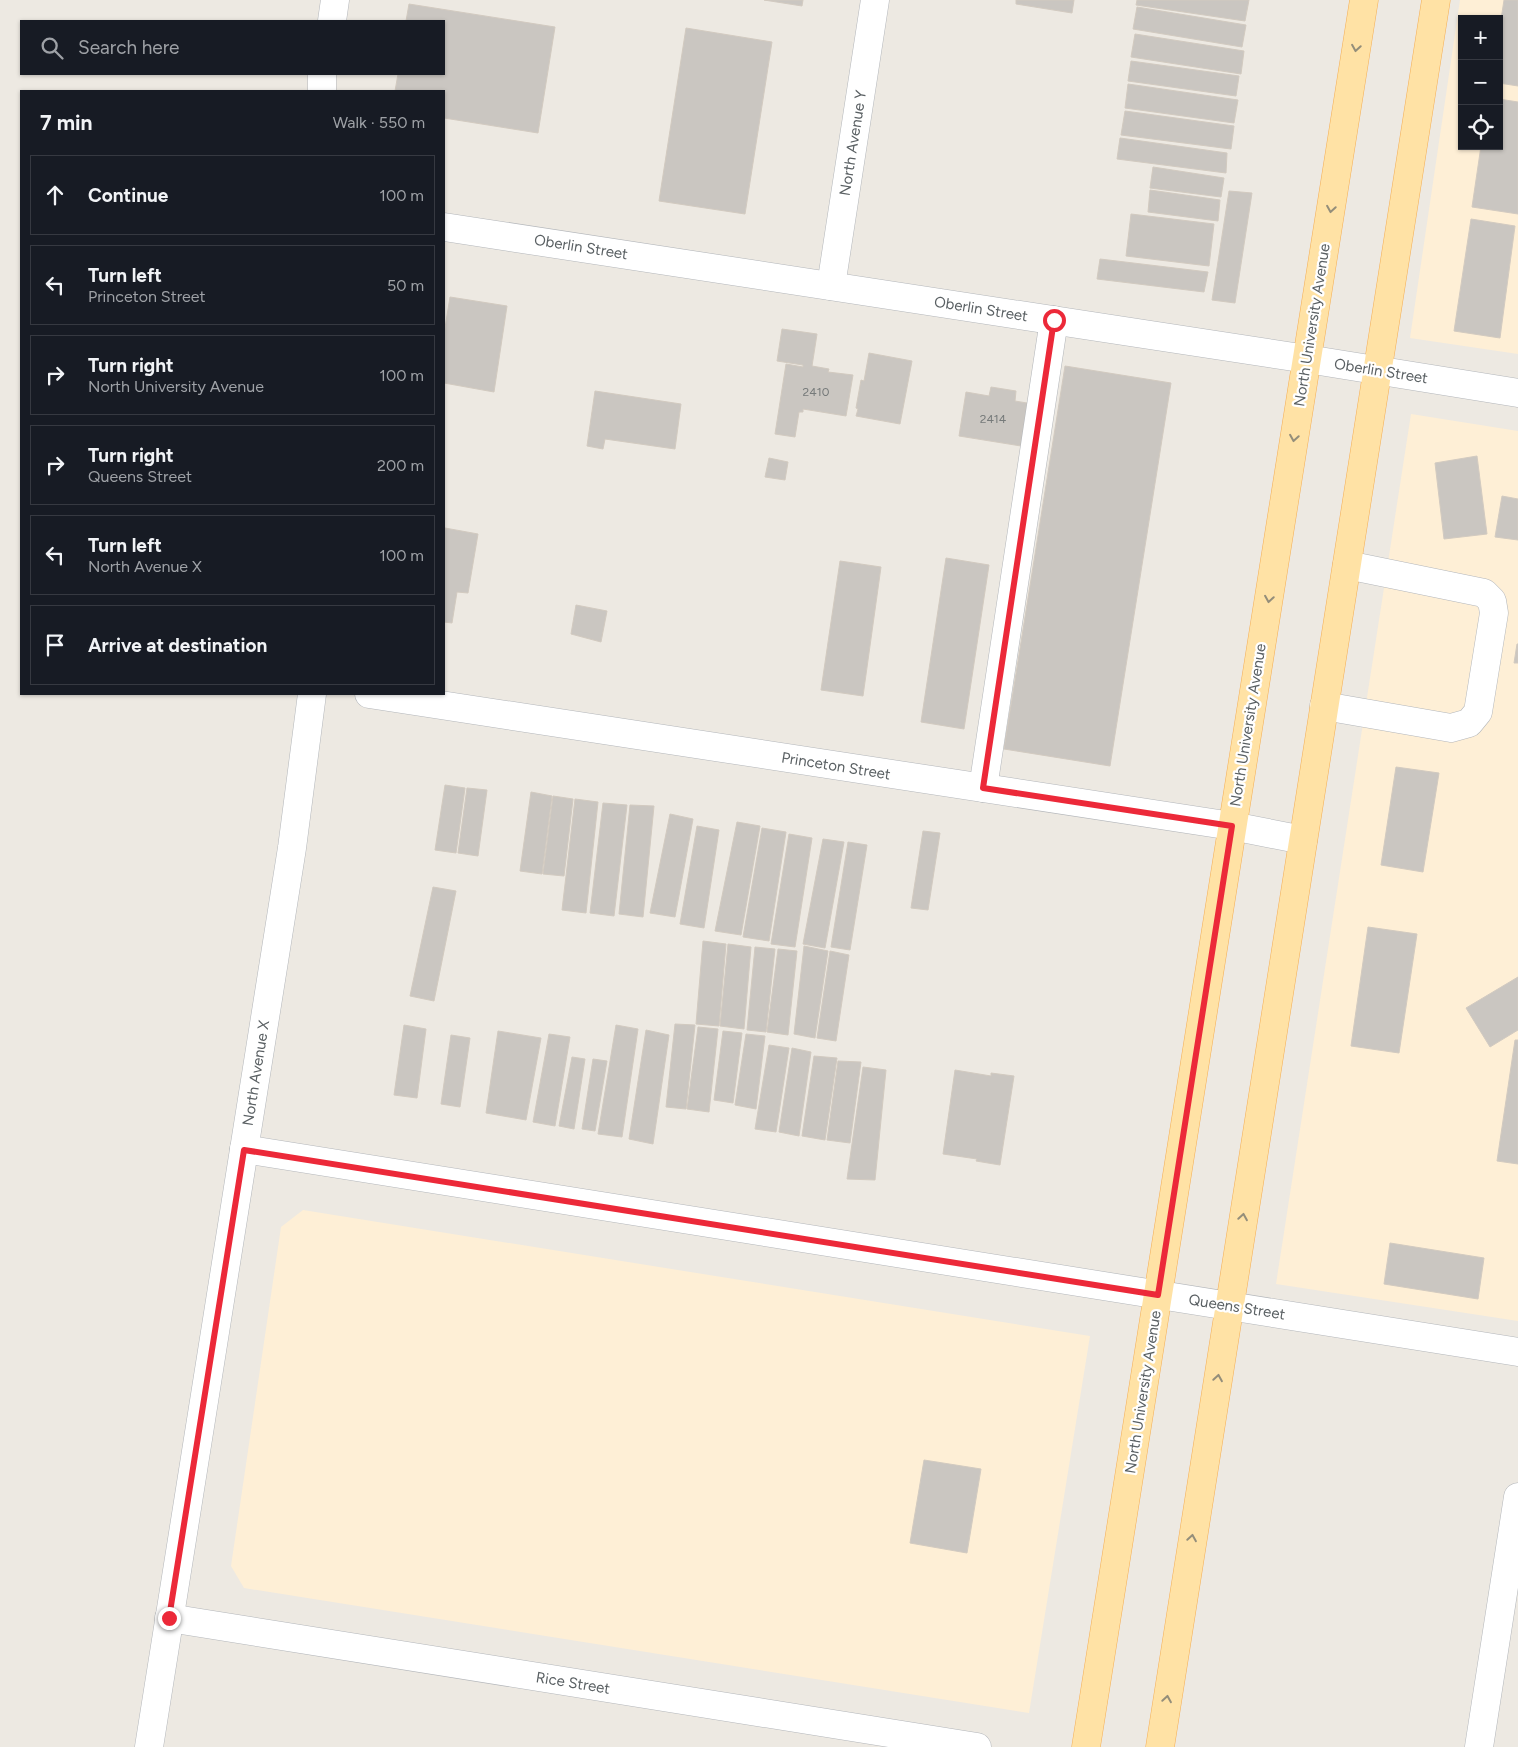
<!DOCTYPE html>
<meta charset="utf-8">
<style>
body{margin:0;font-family:Figtree,sans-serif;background:#20242c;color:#f1f3f6}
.controls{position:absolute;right:15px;top:15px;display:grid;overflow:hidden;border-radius:0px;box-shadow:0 1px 4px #0004}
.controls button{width:45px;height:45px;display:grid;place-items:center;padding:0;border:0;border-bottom:1px solid #363941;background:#171b24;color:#f1f3f6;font:25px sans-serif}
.stop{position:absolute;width:15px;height:15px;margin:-11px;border:4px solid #ec2939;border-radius:50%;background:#fff}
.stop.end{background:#ec2939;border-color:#fff;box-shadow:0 1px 5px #0008}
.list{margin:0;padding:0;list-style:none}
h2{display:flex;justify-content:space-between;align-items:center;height:65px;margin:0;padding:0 20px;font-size:21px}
h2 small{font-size:16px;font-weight:400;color:#9ea1a6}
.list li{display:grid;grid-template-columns:32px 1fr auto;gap:15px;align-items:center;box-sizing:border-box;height:80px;margin:0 10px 10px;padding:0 10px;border:1px solid #363941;border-radius:0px}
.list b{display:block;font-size:19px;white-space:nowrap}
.list p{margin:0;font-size:16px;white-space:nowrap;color:#9ea1a6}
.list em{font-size:16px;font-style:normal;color:#9ea1a6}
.icon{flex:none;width:28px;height:28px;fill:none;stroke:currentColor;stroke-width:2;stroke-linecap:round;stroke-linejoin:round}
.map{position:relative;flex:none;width:1518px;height:1747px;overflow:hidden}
.search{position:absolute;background:#171b24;box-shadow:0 1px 4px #0004;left:20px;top:20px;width:425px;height:55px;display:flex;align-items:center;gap:12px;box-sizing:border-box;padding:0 18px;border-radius:0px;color:#9ea1a6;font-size:19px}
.panel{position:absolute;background:#171b24;box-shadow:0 1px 4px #0004;left:20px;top:90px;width:425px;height:605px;border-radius:0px}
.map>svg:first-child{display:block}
.commercial{fill:#feefd6;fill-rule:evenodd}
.building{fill:#cac6c1;stroke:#d2cac0}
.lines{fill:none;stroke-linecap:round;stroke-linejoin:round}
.minor-casing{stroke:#b3b6ba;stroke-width:29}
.major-casing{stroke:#f4ae55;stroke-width:29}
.minor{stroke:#fff;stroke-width:28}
.major{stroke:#ffe2a5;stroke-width:28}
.oneway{stroke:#948e7a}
.route{stroke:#ec2939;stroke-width:6}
.labels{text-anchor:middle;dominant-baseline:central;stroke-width:4.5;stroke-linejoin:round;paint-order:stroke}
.number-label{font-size:12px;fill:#767a7a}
.street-label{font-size:15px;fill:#5a6063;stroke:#fff}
</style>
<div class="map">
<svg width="1518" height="1747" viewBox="0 0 1518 1747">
<rect width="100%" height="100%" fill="#ede9e2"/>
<g class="commercial">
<path d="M 1460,0 L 1518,0 L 1518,354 L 1410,338 ZM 1462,19 L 1499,19 L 1499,146 L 1462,146 Z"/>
<path d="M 1411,414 L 1518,431 L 1518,1321 L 1276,1284 Z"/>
<path d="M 303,1210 L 1090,1336 L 1029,1713 L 244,1588 L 231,1566 L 281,1227 Z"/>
</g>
<g class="building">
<path d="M 764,0 L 803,0 L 802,6 Z"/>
<path d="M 1016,0 L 1074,0 L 1072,13 L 1016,4 Z"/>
<path d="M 1137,0 L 1249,0 L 1245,21 L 1136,5 Z"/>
<path d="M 1504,0 L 1518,0 L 1518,86 L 1499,83 L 1499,32 Z"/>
<path d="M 409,4 L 555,27 L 538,133 L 444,118 L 444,91 L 395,91 L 398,74 L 444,74 L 444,21 L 406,21 Z"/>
<path d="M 1137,7 L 1246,25 L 1242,47 L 1133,29 Z"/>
<path d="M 686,28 L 772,42 L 745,214 L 659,201 Z"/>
<path d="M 1135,34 L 1244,51 L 1241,74 L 1131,57 Z"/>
<path d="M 1131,61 L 1239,76 L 1236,96 L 1128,81 Z"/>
<path d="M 1128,84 L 1238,100 L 1234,123 L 1125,108 Z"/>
<path d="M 1499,99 L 1518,102 L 1518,214 L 1472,207 L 1481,146 L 1499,146 Z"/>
<path d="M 1125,111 L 1234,126 L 1231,149 L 1121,135 Z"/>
<path d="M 1120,138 L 1227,153 L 1226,173 L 1117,159 Z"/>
<path d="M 1153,167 L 1224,178 L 1221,197 L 1150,188 Z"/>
<path d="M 1150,190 L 1220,200 L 1218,221 L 1148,212 Z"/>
<path d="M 1229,191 L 1252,193 L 1235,303 L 1212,300 Z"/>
<path d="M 1131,214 L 1214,224 L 1209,266 L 1126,256 Z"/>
<path d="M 1471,219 L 1515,226 L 1500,338 L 1454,331 Z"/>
<path d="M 1100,259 L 1208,272 L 1204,292 L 1097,279 Z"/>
<path d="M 450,297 L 507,306 L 494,392 L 444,383 L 444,334 Z"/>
<path d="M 782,329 L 817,334 L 812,366 L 829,369 L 828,372 L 853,375 L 846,416 L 803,409 L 803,412 L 799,412 L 795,437 L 775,434 L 786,364 L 803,367 L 803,365 L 777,361 Z"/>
<path d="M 869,353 L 912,361 L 900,424 L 856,416 L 858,409 L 856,408 L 861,380 L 864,381 Z"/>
<path d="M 1065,366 L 1171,383 L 1110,766 L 1004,749 Z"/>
<path d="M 991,387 L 1016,391 L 1015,401 L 1027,403 L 1021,446 L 959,436 L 966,392 L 989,396 Z"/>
<path d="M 595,391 L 681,404 L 675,449 L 605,439 L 603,449 L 587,446 Z"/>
<path d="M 1477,456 L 1487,534 L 1444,539 L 1435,463 Z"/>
<path d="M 769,458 L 788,462 L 785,480 L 765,477 Z"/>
<path d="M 1502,496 L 1518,499 L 1518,540 L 1495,537 Z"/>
<path d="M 445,528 L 478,534 L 468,593 L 457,592 L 452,623 L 444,622 L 444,540 Z"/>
<path d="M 946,558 L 989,565 L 964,729 L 921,722 Z"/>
<path d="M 840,561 L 881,567 L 863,696 L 821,690 Z"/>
<path d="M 576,605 L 607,611 L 601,642 L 571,634 Z"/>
<path d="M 1517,644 L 1518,644 L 1518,663 L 1514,663 Z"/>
<path d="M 1396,767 L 1439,773 L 1423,872 L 1381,865 Z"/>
<path d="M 445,785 L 465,788 L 456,853 L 435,850 Z"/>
<path d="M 467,788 L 487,790 L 478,856 L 458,853 Z"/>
<path d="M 531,792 L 552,796 L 542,874 L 520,871 Z"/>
<path d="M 553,796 L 573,799 L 564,876 L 543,874 Z"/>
<path d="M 575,799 L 598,802 L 586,913 L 562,910 Z"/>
<path d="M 603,803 L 627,805 L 614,916 L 590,913 Z"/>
<path d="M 630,805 L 654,806 L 643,917 L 619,914 Z"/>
<path d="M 670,814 L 693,819 L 675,917 L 650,913 Z"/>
<path d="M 737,822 L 760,826 L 741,935 L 715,931 Z"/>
<path d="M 697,826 L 719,830 L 704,928 L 680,924 Z"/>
<path d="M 762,828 L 786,832 L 769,941 L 743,937 Z"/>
<path d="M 923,831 L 940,833 L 928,910 L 911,908 Z"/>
<path d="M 789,834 L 812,838 L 795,947 L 771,944 Z"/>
<path d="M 823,839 L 844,842 L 825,948 L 803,944 Z"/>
<path d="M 848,842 L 867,845 L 850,950 L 831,947 Z"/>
<path d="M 433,887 L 456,891 L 434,1001 L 410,996 Z"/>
<path d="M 1368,927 L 1417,934 L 1399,1053 L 1351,1046 Z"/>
<path d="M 703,941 L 726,944 L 719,1026 L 696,1024 Z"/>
<path d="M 728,944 L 751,947 L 744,1029 L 720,1026 Z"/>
<path d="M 804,946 L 828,951 L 815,1038 L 794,1034 Z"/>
<path d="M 755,947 L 775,949 L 766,1032 L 747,1030 Z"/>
<path d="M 778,949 L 797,951 L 788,1035 L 767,1032 Z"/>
<path d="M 830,951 L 849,955 L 836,1041 L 817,1038 Z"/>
<path d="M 1518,977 L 1518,1030 L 1490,1047 L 1466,1008 Z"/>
<path d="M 675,1024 L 695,1025 L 686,1109 L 666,1107 Z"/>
<path d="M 404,1025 L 426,1029 L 417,1098 L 394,1095 Z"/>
<path d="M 616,1025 L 638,1029 L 622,1137 L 598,1134 Z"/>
<path d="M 698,1027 L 718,1029 L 709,1112 L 687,1109 Z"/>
<path d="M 646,1030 L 669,1035 L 653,1144 L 629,1139 Z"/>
<path d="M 498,1031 L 541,1038 L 526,1120 L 486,1113 Z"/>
<path d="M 723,1031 L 742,1033 L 733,1103 L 714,1100 Z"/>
<path d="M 549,1034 L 570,1037 L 555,1126 L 533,1122 Z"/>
<path d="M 746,1034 L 765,1036 L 756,1109 L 735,1105 Z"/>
<path d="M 451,1035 L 470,1038 L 460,1107 L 441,1104 Z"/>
<path d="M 1515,1040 L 1518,1040 L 1518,1164 L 1497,1161 Z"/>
<path d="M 769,1045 L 789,1048 L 776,1132 L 755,1129 Z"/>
<path d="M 792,1048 L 811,1052 L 799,1136 L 779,1132 Z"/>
<path d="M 814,1056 L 837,1058 L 825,1140 L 802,1136 Z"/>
<path d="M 572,1057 L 585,1059 L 574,1129 L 559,1126 Z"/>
<path d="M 593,1059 L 607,1061 L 595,1131 L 582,1129 Z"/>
<path d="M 838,1061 L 861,1062 L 850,1143 L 827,1140 Z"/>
<path d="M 863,1067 L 886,1070 L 875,1180 L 847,1179 Z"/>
<path d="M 955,1070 L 991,1076 L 991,1073 L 1014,1076 L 1000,1165 L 976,1161 L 977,1159 L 943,1154 Z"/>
<path d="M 1390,1243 L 1484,1258 L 1478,1299 L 1384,1284 Z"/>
<path d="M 924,1460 L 981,1469 L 967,1553 L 910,1543 Z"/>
</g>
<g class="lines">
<g class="minor-casing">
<g id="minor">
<path d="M 332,21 L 335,0"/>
<path d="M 322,91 L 322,74"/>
<path d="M 444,227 L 1307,359 L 1518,393"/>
<path d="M 831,286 L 875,0"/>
<path d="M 369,694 L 1232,826 L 1303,840"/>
<path d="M 1324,706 L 1451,728 L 1469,723 L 1478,712 L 1494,613 L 1492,601 L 1484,593 L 1347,565"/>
<path d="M 983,788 L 1054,320"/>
<path d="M 244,1149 L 1518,1352"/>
<path d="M 169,1618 L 977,1747"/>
<path d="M 149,1747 L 292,848 L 312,694"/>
<path d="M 1479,1747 L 1518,1497"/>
</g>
</g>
<g class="major-casing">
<g id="major">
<path d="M 1086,1747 L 1364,0"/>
<path d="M 1160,1747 L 1436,0"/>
</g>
</g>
<use href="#minor" class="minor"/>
<use href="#major" class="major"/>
</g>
<defs><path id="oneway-chevron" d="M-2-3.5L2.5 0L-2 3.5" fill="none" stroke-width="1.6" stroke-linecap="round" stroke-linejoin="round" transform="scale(1.25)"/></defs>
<g class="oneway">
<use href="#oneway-chevron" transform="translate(1356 48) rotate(99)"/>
<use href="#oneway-chevron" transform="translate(1331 209) rotate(99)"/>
<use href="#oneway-chevron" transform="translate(1294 438) rotate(99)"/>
<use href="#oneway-chevron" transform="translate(1269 599) rotate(99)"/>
<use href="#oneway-chevron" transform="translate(1243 1217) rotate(-81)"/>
<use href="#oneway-chevron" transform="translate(1218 1378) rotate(-81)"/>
<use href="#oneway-chevron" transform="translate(1192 1538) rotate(-81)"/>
<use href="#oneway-chevron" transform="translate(1167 1699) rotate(-81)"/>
</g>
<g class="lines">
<path class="route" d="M 169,1618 L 244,1150 L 1158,1295 L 1232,826 L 983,788 L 1054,320"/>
</g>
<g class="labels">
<g class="number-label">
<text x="816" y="392">2410</text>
<text x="993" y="419">2414</text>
</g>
<g class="street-label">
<text transform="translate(853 143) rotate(-81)">North Avenue Y</text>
<text transform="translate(581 247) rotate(9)">Oberlin Street</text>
<text transform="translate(981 309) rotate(9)">Oberlin Street</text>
<text transform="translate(1312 325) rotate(-81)">North University Avenue</text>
<text transform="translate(1381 371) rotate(9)">Oberlin Street</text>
<text transform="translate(1248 725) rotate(-81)">North University Avenue</text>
<text transform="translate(836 766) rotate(9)">Princeton Street</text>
<text transform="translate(256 1073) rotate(-81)">North Avenue X</text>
<text transform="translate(1237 1307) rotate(9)">Queens Street</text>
<text transform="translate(1143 1392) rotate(-81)">North University Avenue</text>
<text transform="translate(573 1683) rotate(9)">Rice Street</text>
</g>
</g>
</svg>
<div class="controls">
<button>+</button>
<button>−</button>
<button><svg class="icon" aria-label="locate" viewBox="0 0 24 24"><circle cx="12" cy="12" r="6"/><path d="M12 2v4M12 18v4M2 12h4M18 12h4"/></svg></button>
</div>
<div class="stop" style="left:1054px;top:320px"></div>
<div class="stop end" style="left:169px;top:1618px"></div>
<div class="search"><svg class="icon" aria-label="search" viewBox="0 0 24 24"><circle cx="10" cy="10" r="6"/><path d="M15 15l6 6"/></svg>Search here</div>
<section class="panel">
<h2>7 min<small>Walk · 550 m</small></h2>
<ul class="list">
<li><svg class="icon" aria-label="ahead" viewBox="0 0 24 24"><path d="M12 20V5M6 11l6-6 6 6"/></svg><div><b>Continue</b></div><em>100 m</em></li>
<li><svg class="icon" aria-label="left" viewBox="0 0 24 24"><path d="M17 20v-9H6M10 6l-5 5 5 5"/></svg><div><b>Turn left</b><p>Princeton Street</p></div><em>50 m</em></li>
<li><svg class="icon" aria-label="right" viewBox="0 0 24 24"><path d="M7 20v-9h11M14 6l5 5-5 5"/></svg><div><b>Turn right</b><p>North University Avenue</p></div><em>100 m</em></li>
<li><svg class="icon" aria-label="right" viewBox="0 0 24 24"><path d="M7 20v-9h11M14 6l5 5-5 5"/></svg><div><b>Turn right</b><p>Queens Street</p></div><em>200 m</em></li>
<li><svg class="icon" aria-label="left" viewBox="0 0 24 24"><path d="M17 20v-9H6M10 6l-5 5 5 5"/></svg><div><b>Turn left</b><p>North Avenue X</p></div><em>100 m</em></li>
<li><svg class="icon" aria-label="arrive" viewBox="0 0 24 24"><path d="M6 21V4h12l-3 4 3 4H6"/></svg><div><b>Arrive at destination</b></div></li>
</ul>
</section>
</div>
